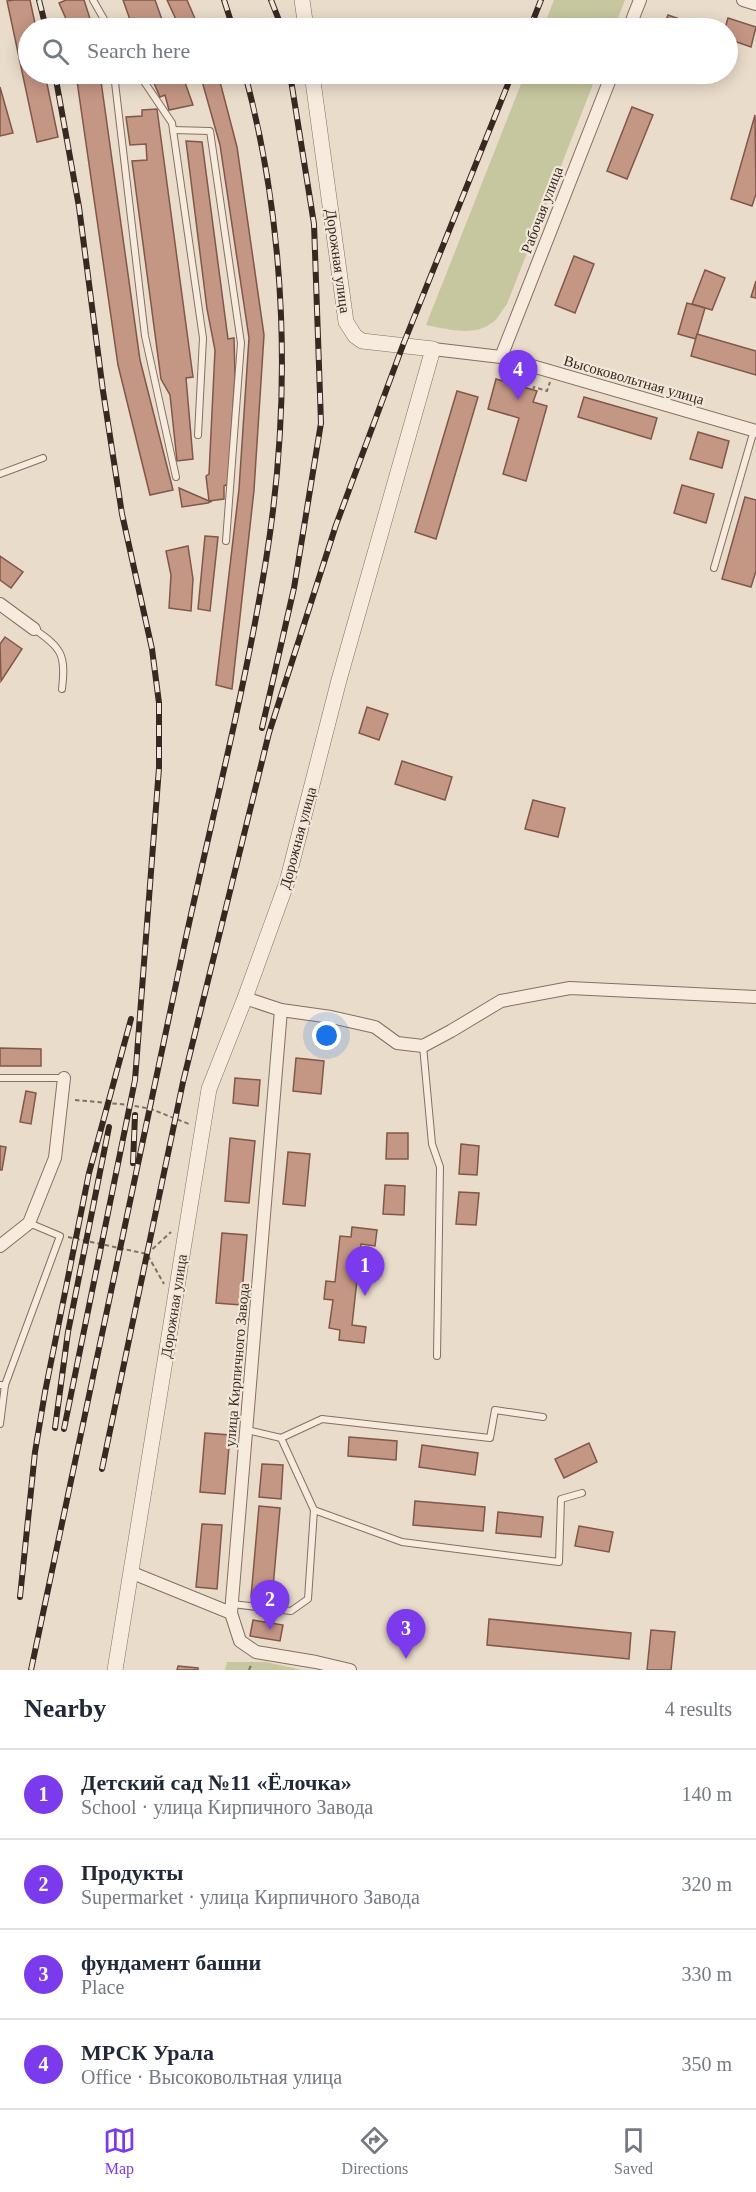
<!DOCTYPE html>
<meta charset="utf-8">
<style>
body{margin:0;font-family:"Times New Roman",serif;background:#f2f2f3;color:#1f2937}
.you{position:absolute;left:327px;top:1036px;width:21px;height:21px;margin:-15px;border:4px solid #fff;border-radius:50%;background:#1a73e8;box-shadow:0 0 0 9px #1a73e833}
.badge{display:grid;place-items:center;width:39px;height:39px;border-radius:50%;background:#7c3aed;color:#fff;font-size:20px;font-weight:700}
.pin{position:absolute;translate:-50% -50px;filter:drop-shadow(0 2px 3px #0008)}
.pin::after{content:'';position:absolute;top:32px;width:21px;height:18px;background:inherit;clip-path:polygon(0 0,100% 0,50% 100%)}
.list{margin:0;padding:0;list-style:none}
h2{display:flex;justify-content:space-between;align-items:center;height:78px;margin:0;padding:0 24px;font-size:26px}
h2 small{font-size:20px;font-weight:400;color:#747a83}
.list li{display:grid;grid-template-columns:39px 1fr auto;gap:18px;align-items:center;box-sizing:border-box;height:90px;padding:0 24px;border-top:2px solid #e0e1e3}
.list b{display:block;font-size:22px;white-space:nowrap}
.list p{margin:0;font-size:20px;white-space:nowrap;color:#747a83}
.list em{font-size:20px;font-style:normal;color:#747a83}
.icon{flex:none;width:33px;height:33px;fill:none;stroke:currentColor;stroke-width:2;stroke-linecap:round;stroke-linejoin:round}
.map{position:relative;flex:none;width:756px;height:1670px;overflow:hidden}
.search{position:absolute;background:#fff;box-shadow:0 3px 15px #0003;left:18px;right:18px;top:18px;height:66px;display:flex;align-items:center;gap:15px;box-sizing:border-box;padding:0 21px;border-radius:33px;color:#747a83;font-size:22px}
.sheet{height:438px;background:#fff}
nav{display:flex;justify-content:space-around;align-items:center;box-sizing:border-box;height:84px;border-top:2px solid #e0e1e3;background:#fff;font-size:16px;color:#747a83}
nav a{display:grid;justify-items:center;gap:3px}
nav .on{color:#7c3aed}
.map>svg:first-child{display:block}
.green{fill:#c7c79f}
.building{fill:#c49684;stroke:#815749;stroke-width:1.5}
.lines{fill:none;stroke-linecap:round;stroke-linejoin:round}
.service-casing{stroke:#856f60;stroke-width:8}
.minor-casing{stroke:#856f60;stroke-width:14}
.tertiary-casing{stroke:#856f60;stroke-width:16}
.path{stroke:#856f60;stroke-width:2;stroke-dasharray:4.5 3;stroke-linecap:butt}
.service{stroke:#f6ebdd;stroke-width:6}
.minor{stroke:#f6ebdd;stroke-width:12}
.tertiary{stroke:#f6ebdd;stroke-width:15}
.rail-casing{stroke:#372922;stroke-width:6}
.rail{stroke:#f2e7d9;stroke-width:4;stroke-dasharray:11;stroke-linecap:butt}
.labels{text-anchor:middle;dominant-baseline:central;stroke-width:4.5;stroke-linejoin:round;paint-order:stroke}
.street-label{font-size:15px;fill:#372922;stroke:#f2e7d9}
</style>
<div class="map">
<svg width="756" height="1670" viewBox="0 0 756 1670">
<rect width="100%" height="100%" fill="#eadcca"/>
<g class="green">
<path d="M 554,0 L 625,0 L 614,28 L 543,28 Z"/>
<path d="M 525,74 L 597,74 L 507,304 C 502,310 498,319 492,323 C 473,337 448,329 426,325 Z"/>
<path d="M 227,1662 L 266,1662 L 302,1670 L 225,1670 Z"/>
</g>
<g class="building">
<path d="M 14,0 L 30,0 L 36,28 L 28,28 L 28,74 L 45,74 L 58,137 L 37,142 L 7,1 Z"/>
<path d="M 66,0 L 84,0 L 93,28 L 70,28 L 59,3 Z"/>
<path d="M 123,0 L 155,0 L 165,28 L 133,28 Z"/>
<path d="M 167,0 L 187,0 L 199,28 L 180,28 Z"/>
<path d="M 668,15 L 688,22 L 686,28 L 663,28 Z"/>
<path d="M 728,18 L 756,27 L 751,47 L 728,39 L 728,28 L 725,28 Z"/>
<path d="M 76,74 L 100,74 L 140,360 L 173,490 L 150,495 L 118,365 Z"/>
<path d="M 150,74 L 182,74 L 193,105 L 169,110 L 165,95 L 160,97 Z"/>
<path d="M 200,74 L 218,74 L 237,147 L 264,335 L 254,490 L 232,689 L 216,685 L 239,489 L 249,338 L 220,145 Z"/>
<path d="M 0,87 L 13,133 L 0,136 Z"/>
<path d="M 632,107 L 653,115 L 627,179 L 607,171 Z"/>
<path d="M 157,109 L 193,377 L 186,378 L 193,459 L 177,461 L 170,395 L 161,379 L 132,161 L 147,160 L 146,144 L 130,145 L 126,117 L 142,116 L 142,110 Z"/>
<path d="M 755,115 L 756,194 L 752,206 L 731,199 Z"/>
<path d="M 186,141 L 202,142 L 228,339 L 234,338 L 235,376 L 228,484 L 224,486 L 224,499 L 209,501 L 206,476 L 209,474 L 215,350 L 207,309 Z"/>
<path d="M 574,256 L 594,264 L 575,313 L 555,305 Z"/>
<path d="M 705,270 L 725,278 L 712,310 L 692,304 Z"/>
<path d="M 756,281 L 756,298 L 751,297 Z"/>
<path d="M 687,303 L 705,308 L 696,339 L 678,334 Z"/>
<path d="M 697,334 L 756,351 L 756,375 L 691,356 Z"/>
<path d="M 496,379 L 537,391 L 533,402 L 547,406 L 526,481 L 503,474 L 519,418 L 488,409 Z"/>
<path d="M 457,391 L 478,397 L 436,539 L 415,532 Z"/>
<path d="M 584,397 L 657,418 L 651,439 L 578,417 Z"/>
<path d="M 698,432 L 729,441 L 722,468 L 690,459 Z"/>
<path d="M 682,485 L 714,494 L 706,523 L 674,513 Z"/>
<path d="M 179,488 L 209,501 L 212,501 L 208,503 L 182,507 Z"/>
<path d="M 745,497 L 756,500 L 756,571 L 751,587 L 722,579 Z"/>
<path d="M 205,536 L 218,537 L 210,611 L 198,609 Z"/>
<path d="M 188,546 L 193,579 L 191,611 L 169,608 L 171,575 L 166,551 Z"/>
<path d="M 0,556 L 23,572 L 11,588 L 0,580 Z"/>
<path d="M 5,637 L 22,649 L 1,681 L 0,644 Z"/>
<path d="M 367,707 L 388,714 L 379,740 L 359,733 Z"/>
<path d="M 402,761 L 452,777 L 445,800 L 395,784 Z"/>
<path d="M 533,800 L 565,808 L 558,837 L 525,829 Z"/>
<path d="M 0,1048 L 41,1049 L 41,1066 L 0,1066 Z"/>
<path d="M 296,1058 L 324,1061 L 321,1094 L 293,1091 Z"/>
<path d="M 235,1078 L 260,1080 L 258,1106 L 233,1103 Z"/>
<path d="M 26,1091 L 36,1093 L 31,1124 L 20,1122 Z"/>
<path d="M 387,1133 L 408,1133 L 408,1159 L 386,1159 Z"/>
<path d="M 230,1138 L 255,1141 L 249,1203 L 225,1201 Z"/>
<path d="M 461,1144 L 479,1146 L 477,1175 L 459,1174 Z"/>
<path d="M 0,1146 L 6,1147 L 2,1170 L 0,1170 Z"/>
<path d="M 288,1152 L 310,1154 L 305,1206 L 283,1204 Z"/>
<path d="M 385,1185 L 405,1186 L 404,1215 L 383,1214 Z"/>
<path d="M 459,1192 L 479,1193 L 476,1225 L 456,1224 Z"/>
<path d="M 352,1227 L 377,1230 L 375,1246 L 361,1244 L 352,1325 L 366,1327 L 364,1343 L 339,1340 L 340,1330 L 329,1328 L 333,1300 L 324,1299 L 326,1281 L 335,1282 L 340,1236 L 351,1237 Z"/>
<path d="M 222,1233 L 247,1235 L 241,1305 L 216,1303 Z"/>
<path d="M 205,1433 L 230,1435 L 225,1494 L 200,1492 Z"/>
<path d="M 349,1437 L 397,1441 L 396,1460 L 348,1456 Z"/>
<path d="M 589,1443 L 597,1462 L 564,1478 L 555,1459 Z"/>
<path d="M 422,1445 L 478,1453 L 475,1475 L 419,1467 Z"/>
<path d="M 262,1464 L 283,1465 L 281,1499 L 259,1497 Z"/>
<path d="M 415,1501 L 485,1507 L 483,1531 L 413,1525 Z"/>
<path d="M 259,1506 L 280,1508 L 272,1599 L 251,1597 Z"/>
<path d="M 498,1512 L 543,1517 L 541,1537 L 496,1533 Z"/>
<path d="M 202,1524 L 222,1525 L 217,1589 L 196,1587 Z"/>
<path d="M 579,1526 L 613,1532 L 609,1552 L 575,1546 Z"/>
<path d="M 489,1619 L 631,1633 L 629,1659 L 487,1645 Z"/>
<path d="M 253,1620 L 283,1625 L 280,1641 L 250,1636 Z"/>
<path d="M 651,1630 L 675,1632 L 671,1670 L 647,1670 Z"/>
<path d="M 178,1666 L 198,1668 L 198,1670 L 177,1670 Z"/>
</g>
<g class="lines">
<g class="service-casing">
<g id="service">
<path d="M 93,0 L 109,28"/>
<path d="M 114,74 L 145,336 L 176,477"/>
<path d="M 139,74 L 172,123 L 203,338 L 198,435"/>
<path d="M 173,130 L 210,131 L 241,343 L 226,541"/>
<path d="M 0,474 L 43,458"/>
<path d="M 714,568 L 754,430"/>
<path d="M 34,629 C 62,648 66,655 62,689"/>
<path d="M 423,1046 L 432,1144 L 440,1167 L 437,1356"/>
<path d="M 0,1078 L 64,1078"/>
<path d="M 0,1385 L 5,1385 L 0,1424"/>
<path d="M 5,1385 L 60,1236 L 29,1223"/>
<path d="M 247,1430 L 281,1438 L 314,1510 L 402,1542 L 559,1562 L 561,1499 L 582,1493"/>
<path d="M 281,1438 L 322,1419 L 490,1438 L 495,1410 L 543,1417"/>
<path d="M 232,1604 L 291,1611 L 308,1599 L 314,1510"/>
</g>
</g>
<g class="minor-casing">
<g id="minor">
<path d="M 743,0 L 756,4"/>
<path d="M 629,28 L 640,0"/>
<path d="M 433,349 L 501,357 L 756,431"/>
<path d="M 501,357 L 612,74"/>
<path d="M 0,604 L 34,629"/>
<path d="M 245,998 L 281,1010 L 331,1017 L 375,1027 L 397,1043 L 423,1046 L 451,1031 L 501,1001 L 570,988 L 756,997"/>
<path d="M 0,1246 L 29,1223 L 55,1158 L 64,1078"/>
<path d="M 130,1572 L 231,1613 L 281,1010"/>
<path d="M 231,1613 L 240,1641 L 256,1652 L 316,1662 L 350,1670"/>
</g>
</g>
<g class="tertiary-casing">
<g id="tertiary">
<path d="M 302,0 L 306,28"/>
<path d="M 115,1670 L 209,1089 L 245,998 L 287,882 L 339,680 L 433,349 L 362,341 L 355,336 L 346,322 L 312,74"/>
</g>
</g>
<g class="path">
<path d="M 533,390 L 534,387 L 547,391 L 550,382"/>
<path d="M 75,1100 L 130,1105 L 151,1109 L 189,1124"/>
<path d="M 68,1237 L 147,1254 L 164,1284"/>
<path d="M 147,1254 L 171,1232"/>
<path d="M 249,1670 L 252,1663"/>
</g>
<use href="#service" class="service"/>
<use href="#minor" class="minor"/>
<use href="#tertiary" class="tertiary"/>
<g class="rail-casing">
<g id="rail">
<path d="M 39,0 L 46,28"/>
<path d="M 224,0 L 233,28"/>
<path d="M 271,0 L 282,28"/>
<path d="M 530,28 L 541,0"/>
<path d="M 55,74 L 79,207 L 103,391 L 122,514 L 152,649 L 159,703 L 159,768 L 135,1080 L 64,1429"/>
<path d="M 262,728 L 294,588 L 321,423 L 314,224 L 290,74"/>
<path d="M 133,1163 L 135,1115"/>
<path d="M 55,1428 L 68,1332 L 109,1127"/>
<path d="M 102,1469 L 183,1082 L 269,733 L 336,525 L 403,345 L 512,74"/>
<path d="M 20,1597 L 35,1452 L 45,1392 L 89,1173 L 131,1019"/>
<path d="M 31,1670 C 82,1430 132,1191 183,951 C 211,821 245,691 266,560 C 292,399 287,230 245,74"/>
</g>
</g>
<use href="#rail" class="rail"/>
</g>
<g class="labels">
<g class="street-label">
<text transform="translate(542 210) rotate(-69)">Рабочая улица</text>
<text transform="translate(338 261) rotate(82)">Дорожная улица</text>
<text transform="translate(634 380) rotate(16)">Высоковольтная улица</text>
<text transform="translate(298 838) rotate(-75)">Дорожная улица</text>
<text transform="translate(174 1306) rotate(-81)">Дорожная улица</text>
<text transform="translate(237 1365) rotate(-85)">улица Кирпичного Завода</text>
</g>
</g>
</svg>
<div class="you"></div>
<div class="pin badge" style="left:365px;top:1296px">1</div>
<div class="pin badge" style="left:270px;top:1630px">2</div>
<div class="pin badge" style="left:406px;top:1659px">3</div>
<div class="pin badge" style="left:518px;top:400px">4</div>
<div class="search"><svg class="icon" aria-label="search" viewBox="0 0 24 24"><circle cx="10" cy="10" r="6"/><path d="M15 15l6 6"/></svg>Search here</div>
</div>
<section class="sheet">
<h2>Nearby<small>4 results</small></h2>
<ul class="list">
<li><span class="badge">1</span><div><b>Детский сад №11 «Ёлочка»</b><p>School · улица Кирпичного Завода</p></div><em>140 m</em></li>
<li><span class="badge">2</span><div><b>Продукты</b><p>Supermarket · улица Кирпичного Завода</p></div><em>320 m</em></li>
<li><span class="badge">3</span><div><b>фундамент башни</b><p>Place</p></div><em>330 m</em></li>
<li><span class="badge">4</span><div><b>МРСК Урала</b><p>Office · Высоковольтная улица</p></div><em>350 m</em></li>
</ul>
</section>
<nav>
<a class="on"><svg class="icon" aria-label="map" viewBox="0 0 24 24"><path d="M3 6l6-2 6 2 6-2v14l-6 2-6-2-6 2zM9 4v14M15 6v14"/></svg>Map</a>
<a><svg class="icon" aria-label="directions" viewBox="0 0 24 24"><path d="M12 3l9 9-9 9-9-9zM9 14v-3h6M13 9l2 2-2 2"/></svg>Directions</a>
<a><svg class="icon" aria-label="saved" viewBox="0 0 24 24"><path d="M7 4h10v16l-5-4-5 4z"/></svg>Saved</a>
</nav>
